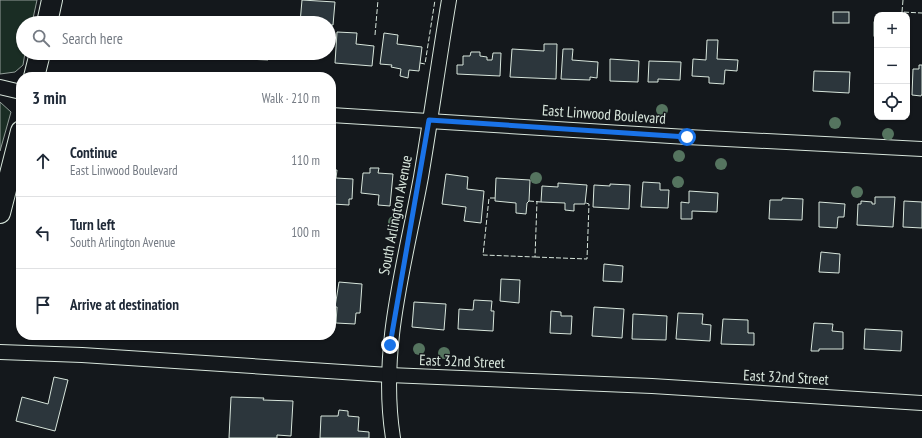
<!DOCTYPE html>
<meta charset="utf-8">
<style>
body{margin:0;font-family:"PT Sans Narrow",sans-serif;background:#f6f6f7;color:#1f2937}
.controls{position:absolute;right:12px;top:12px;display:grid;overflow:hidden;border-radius:8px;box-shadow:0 1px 3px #0004}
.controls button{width:36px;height:36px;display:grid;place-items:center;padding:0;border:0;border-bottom:1px solid #e0e1e3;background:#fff;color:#1f2937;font:20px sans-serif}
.stop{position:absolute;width:12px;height:12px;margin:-9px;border:3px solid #1a73e8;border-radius:50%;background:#fff}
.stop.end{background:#1a73e8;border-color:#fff;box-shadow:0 1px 4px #0008}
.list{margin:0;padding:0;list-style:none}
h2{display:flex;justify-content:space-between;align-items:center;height:52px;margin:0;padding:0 16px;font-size:17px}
h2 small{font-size:13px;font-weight:400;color:#747a83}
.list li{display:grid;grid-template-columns:26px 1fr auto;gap:12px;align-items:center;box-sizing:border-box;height:72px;padding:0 16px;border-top:1px solid #e0e1e3}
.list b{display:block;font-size:15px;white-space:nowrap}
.list p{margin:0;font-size:13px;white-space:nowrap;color:#747a83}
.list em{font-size:13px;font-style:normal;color:#747a83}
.icon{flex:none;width:22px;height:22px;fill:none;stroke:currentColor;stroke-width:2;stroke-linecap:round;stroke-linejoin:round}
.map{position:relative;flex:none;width:922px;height:438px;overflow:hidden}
.search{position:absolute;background:#fff;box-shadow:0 1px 3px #0004;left:16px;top:16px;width:320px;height:44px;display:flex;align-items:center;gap:10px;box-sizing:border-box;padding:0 14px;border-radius:22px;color:#747a83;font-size:15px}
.panel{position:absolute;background:#fff;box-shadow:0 1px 3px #0004;left:16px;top:72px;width:320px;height:268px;border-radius:16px}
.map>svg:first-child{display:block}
.green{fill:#1a2d24;stroke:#939e99}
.building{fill:#2c363c;stroke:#d8e6dc}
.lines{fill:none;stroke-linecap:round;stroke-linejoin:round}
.street-casing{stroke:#d8e6dc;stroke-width:16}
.secondary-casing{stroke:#d8e6dc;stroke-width:22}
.street{stroke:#14181c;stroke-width:14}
.secondary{stroke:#14181c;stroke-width:20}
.fence{stroke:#d8e6dc;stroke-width:1;stroke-dasharray:5 2;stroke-linecap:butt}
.tree{fill:#55745f}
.route{stroke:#1a73e8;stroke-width:5}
.labels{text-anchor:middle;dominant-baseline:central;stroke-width:3;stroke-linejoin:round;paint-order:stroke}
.street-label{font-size:15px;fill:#d8e6dc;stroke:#14181c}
</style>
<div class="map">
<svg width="922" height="438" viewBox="0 0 922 438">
<rect width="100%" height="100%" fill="#14181c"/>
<g class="green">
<path d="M 0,0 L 37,0 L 32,23 L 23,23 L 23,53 L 25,53 L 23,65 L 15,72 L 0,74 Z"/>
<path d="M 0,102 L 11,112 L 0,151 Z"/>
</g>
<g class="building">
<path d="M 302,0 L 335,2 L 333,25 L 329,25 L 329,23 L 300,23 Z"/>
<rect x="833" y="12" width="16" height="11"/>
<path d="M 124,20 L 149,22 L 149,23 L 124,23 Z"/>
<rect x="874" y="22" width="3" height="14"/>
<path d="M 337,32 L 357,33 L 356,44 L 374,46 L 372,66 L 335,63 Z"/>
<path d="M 384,33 L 398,35 L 397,44 L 422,47 L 419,71 L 409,70 L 408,78 L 400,76 L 401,69 L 391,67 L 392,65 L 380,64 Z"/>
<path d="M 707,40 L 718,40 L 717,59 L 738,60 L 737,71 L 725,70 L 724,84 L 709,83 L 709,77 L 692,76 L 693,59 L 706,60 Z"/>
<path d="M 544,44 L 557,44 L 556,79 L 510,77 L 512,49 L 544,51 Z"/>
<path d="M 563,49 L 573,49 L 572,60 L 598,62 L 597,78 L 590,77 L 590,80 L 561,79 Z"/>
<path d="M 471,52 L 480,52 L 480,56 L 487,57 L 487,60 L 492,60 L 493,53 L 501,53 L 500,76 L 457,74 L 457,65 L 463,65 L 463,56 L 470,56 Z"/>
<path d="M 224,53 L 269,53 L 268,60 L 224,58 Z"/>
<path d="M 610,59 L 639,61 L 638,82 L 610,81 Z"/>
<path d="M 649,61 L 681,62 L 680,80 L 658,79 L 658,82 L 648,82 Z"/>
<path d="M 919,65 L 922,65 L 922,94 L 921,96 L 912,95 L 913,69 L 919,69 Z"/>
<path d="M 814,71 L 850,72 L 849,93 L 813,91 Z"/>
<path d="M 370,168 L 379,168 L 378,173 L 393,174 L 390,206 L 378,205 L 379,195 L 361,193 L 363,173 L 370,173 Z"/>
<path d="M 331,170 L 337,170 L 336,178 L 353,179 L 352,199 L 349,199 L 349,205 L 333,204 L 333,199 L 331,199 Z"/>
<path d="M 446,174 L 468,177 L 467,189 L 484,191 L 481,223 L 464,221 L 466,207 L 442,204 Z"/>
<path d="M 496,178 L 530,180 L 529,201 L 527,203 L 526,214 L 516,213 L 516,203 L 495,201 Z"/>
<path d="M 643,182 L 660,183 L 660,190 L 669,190 L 668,208 L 641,207 Z"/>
<path d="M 558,183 L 587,185 L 585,204 L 574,204 L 574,211 L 565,210 L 565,203 L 541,202 L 542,186 L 558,187 Z"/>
<path d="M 610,184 L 630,185 L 629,209 L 593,207 L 594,185 L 610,186 Z"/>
<path d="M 689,191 L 718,193 L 717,212 L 692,211 L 692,219 L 681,219 L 681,202 L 689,203 Z"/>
<path d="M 875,197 L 895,197 L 893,227 L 857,225 L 858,204 L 861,204 L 861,201 L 872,202 L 872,204 L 875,204 Z"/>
<path d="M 782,198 L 803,199 L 802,220 L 769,219 L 770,200 L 782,200 Z"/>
<path d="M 904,201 L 922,202 L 922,228 L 903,227 Z"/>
<path d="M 819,202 L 845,204 L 844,217 L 838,217 L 837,228 L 819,227 Z"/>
<path d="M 821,252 L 840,254 L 839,273 L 819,272 Z"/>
<path d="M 604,264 L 623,266 L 622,282 L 603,281 Z"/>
<path d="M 501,279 L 520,280 L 519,303 L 500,301 Z"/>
<path d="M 339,282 L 362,284 L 360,313 L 356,313 L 355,324 L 336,323 L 337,307 L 335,307 Z"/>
<path d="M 474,300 L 492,301 L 491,311 L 494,311 L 493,331 L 458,329 L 459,309 L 473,310 Z"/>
<path d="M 414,302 L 446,304 L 444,330 L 412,327 Z"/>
<path d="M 594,307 L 624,309 L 622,338 L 592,336 Z"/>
<path d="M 551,311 L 561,312 L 561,316 L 572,316 L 571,334 L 550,333 Z"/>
<path d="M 678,313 L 703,314 L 702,324 L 711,325 L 710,341 L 676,339 Z"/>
<path d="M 633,314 L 667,316 L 666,340 L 632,339 Z"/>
<path d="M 723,319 L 748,320 L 748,333 L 754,333 L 754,345 L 721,344 Z"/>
<path d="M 814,323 L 833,324 L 832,331 L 843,332 L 843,349 L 819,349 L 819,351 L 811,351 Z"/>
<path d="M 865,329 L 902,331 L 901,351 L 864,349 Z"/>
<path d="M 54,377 L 68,380 L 55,431 L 16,421 L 22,397 L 48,404 Z"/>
<path d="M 231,397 L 264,398 L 263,400 L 293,401 L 291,436 L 277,435 L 277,438 L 229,438 Z"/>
<path d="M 339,410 L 348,411 L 348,416 L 359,417 L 358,431 L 369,432 L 369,438 L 320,438 L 321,416 L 338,416 Z"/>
</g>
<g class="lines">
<g class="street-casing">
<g id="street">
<path d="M 0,87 L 21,92"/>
<path d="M 331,115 L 687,137 L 922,149"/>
<path d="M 0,352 L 82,355 L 389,375 L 652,386 L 922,403"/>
<path d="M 393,438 C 379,349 405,264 421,177 C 431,118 439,59 449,0"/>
</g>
</g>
<g class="secondary-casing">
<g id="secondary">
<path d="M 47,23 L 52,0"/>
<path d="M 34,77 L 40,53"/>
<path d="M 0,213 L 21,131"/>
</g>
</g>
<use href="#street" class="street"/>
<use href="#secondary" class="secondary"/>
<g class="fence">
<path d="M 903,0 L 902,12 L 922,13"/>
<path d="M 375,35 L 378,0"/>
<path d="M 420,63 L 425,64 L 435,0"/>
<path d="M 495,198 L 489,198 L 483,255 L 535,257 L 537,201"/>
<path d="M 529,201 L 541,202"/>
<path d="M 535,257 L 587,259 L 589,204 L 586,203"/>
</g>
</g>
<g class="tree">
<circle cx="662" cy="110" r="6"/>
<circle cx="835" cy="123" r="6"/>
<circle cx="888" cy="134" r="6"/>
<circle cx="679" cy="156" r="6"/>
<circle cx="721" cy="164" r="6"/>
<circle cx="536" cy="178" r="6"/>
<circle cx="678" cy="182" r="6"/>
<circle cx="857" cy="192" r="6"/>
<circle cx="394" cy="222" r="6"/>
<circle cx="419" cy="349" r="6"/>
<circle cx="444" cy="353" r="6"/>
</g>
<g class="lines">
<path class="route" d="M 390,345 L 429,120 L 687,137"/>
</g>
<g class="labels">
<g class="street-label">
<text transform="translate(604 114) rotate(4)">East Linwood Boulevard</text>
<text transform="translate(395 215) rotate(-79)">South Arlington Avenue</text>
<text transform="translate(462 361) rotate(2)">East 32nd Street</text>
<text transform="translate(786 377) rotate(3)">East 32nd Street</text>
</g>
</g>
</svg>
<div class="controls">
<button>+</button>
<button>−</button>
<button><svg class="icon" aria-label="locate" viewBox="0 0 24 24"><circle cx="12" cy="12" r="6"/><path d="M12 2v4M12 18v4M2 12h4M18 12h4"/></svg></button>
</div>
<div class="stop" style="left:687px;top:137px"></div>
<div class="stop end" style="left:390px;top:345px"></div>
<div class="search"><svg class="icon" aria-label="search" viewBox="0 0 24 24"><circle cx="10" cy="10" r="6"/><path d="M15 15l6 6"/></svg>Search here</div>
<section class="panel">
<h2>3 min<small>Walk · 210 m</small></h2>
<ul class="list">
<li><svg class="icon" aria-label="ahead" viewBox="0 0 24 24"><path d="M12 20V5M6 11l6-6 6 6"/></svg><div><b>Continue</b><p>East Linwood Boulevard</p></div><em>110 m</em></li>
<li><svg class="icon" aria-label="left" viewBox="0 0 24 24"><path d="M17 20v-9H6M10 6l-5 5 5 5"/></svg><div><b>Turn left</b><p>South Arlington Avenue</p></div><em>100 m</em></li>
<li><svg class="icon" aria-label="arrive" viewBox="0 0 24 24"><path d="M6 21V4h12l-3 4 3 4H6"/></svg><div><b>Arrive at destination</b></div></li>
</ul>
</section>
</div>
